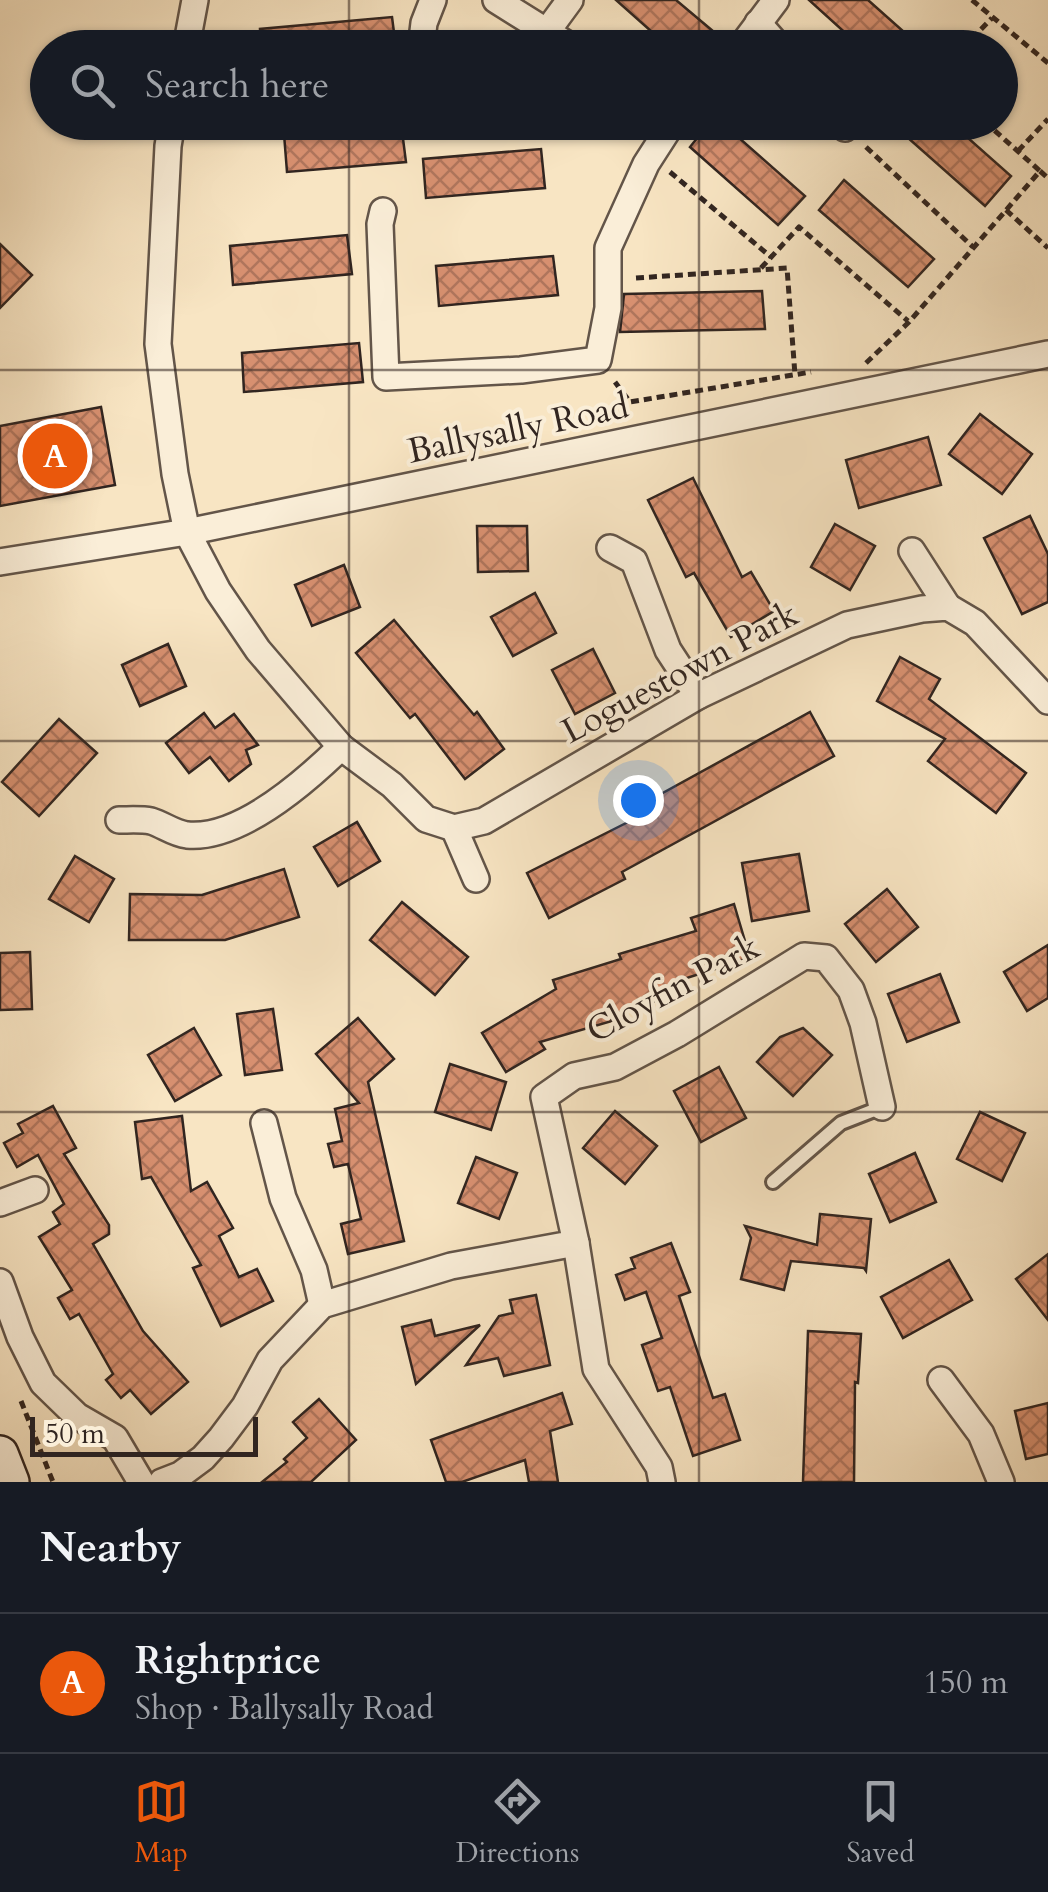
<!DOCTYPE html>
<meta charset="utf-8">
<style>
body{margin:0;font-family:Cardo,serif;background:#20242c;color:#f1f3f6}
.scale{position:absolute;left:30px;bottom:25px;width:228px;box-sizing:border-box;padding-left:10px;border:5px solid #312520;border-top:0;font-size:28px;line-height:35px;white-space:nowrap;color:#312520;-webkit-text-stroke:8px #faeed8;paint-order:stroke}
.you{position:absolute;left:638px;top:800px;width:35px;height:35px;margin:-25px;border:8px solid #fff;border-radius:50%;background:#1a73e8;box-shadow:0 0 0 15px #1a73e833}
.badge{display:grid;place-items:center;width:65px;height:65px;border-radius:50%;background:#ea580c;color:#fff;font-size:32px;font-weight:700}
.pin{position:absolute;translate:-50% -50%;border:5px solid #fff;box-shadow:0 2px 10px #0006}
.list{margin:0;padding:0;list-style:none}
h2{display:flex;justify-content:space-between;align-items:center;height:130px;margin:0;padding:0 40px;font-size:42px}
h2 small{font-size:32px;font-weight:400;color:#9ea1a6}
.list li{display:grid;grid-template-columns:65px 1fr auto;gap:30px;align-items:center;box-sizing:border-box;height:140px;padding:0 40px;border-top:2px solid #363941}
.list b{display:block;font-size:38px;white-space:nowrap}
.list p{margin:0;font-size:32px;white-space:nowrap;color:#9ea1a6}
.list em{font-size:32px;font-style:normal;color:#9ea1a6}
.icon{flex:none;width:55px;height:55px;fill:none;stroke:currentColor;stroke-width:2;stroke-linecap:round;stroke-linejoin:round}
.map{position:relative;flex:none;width:1048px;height:1482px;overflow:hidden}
.search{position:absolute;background:#171b24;box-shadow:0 2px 8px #0004;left:30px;right:30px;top:30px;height:110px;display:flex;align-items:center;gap:25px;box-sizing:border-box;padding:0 35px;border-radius:55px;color:#9ea1a6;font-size:38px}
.sheet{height:270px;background:#171b24}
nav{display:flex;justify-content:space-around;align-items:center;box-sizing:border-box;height:140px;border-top:2px solid #363941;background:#171b24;font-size:28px;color:#9ea1a6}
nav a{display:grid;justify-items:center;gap:5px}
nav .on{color:#ea580c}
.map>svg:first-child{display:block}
.building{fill:url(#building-cross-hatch);stroke:#312520;stroke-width:2.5}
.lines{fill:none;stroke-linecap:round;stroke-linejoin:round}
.service-casing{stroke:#635549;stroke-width:18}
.minor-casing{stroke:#635549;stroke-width:30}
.secondary-casing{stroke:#312520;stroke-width:40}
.path{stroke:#312520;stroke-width:5;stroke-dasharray:8 5;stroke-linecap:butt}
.service{stroke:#faeed8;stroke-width:12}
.minor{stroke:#faeed8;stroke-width:25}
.secondary{stroke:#faeed8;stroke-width:35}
.grid{fill:none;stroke:#312520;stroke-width:2.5;stroke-opacity:0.55}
.labels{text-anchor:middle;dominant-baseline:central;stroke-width:8;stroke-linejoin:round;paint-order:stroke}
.street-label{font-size:35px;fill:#312520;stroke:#faeed8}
</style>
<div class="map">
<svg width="1048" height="1482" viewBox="0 0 1048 1482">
<defs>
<pattern id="building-cross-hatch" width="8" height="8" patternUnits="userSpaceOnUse" patternTransform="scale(2.5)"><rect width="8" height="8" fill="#d79070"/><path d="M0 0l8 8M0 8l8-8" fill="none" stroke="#af755c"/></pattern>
</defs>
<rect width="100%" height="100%" fill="#f8e5c3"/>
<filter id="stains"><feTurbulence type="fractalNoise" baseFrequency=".002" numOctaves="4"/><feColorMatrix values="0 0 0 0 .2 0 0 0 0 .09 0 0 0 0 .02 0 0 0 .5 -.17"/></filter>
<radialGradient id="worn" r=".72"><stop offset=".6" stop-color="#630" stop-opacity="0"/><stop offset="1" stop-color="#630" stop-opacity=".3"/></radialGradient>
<g class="building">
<path d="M 616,0 L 676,0 L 714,32 L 701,48 L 670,48 Z"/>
<path d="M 809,0 L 868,0 L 922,48 L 862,48 Z"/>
<path d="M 392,17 L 396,48 L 261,48 L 260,29 Z"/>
<path d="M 710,122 L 721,122 L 805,196 L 778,225 L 690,147 Z"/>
<path d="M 890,122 L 950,122 L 1011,176 L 985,206 Z"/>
<path d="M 401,123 L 406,162 L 287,172 L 284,134 Z"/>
<path d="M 541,149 L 545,188 L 426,198 L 423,159 Z"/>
<path d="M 844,180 L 934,259 L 908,287 L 819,210 Z"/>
<path d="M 347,235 L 352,274 L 233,285 L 230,246 Z"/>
<path d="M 0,244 L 32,275 L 0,308 Z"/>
<path d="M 553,256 L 558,295 L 439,306 L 436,266 Z"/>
<path d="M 762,291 L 765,329 L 620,332 L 624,294 Z"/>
<path d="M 359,343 L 363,382 L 244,392 L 242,353 Z"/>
<path d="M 101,407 L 115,485 L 0,506 L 0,426 Z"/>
<path d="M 980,414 L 1032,454 L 1002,494 L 949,454 Z"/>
<path d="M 928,437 L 941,485 L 859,508 L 846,460 Z"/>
<path d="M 693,478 L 742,577 L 751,572 L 774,611 L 731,637 L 694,573 L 686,577 L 648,500 Z"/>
<path d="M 1030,516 L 1048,554 L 1048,602 L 1022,614 L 984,538 Z"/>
<path d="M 835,524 L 875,546 L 850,590 L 811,567 Z"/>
<path d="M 477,526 L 527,526 L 528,571 L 478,572 Z"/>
<path d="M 344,565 L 360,607 L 312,626 L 295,585 Z"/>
<path d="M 535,593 L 556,633 L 513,656 L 491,617 Z"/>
<path d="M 394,620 L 474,715 L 477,712 L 504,749 L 465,779 L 415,714 L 410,718 L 356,653 Z"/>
<path d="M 168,644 L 186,686 L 140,706 L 122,665 Z"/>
<path d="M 593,649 L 615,693 L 575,714 L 552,670 Z"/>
<path d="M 900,657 L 940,679 L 929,699 L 1026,773 L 996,813 L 928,761 L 945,739 L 877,701 Z"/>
<path d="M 810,712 L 834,756 L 622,872 L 625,879 L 549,918 L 527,873 L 634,819 L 630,811 Z"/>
<path d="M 204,713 L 215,728 L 234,714 L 258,745 L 246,750 L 251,764 L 229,781 L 210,757 L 189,773 L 166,743 Z"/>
<path d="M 59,719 L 97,753 L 39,816 L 2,782 Z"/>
<path d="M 357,822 L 380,861 L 338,886 L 314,847 Z"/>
<path d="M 799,854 L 809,911 L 752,921 L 742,863 Z"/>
<path d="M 75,856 L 114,879 L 89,922 L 49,899 Z"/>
<path d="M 284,869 L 299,917 L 225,940 L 129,940 L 130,894 L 202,895 Z"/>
<path d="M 887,889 L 918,927 L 876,962 L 845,924 Z"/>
<path d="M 402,902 L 468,957 L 435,995 L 370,940 Z"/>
<path d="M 734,904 L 750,958 L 674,982 L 680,994 L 610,1015 L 612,1021 L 540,1042 L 545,1049 L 506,1072 L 482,1033 L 556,989 L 553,980 L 621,959 L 619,954 L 696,931 L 691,918 Z"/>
<path d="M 1048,945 L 1048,998 L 1027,1011 L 1004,972 Z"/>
<path d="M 30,952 L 32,1009 L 0,1010 L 0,953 Z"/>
<path d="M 940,974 L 959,1022 L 907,1042 L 888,994 Z"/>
<path d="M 273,1009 L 282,1070 L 245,1075 L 237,1014 Z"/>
<path d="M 358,1018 L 394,1059 L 368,1082 L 404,1241 L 348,1254 L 341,1224 L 361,1219 L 348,1164 L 334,1167 L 328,1144 L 342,1141 L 335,1109 L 359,1103 L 316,1054 Z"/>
<path d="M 194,1028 L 221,1075 L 175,1101 L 148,1055 Z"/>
<path d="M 803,1028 L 832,1055 L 793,1096 L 757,1062 L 780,1037 Z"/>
<path d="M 450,1064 L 506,1082 L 491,1130 L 435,1112 Z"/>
<path d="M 719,1067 L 746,1118 L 701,1142 L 674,1091 Z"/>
<path d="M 53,1106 L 76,1148 L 64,1154 L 109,1225 L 109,1234 L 93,1244 L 143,1331 L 188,1382 L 151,1414 L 130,1390 L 121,1398 L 106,1380 L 113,1374 L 79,1314 L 70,1319 L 58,1298 L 72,1290 L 39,1237 L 60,1224 L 53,1212 L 64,1204 L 38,1155 L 17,1167 L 4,1143 L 23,1133 L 18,1124 Z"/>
<path d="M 615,1111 L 657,1146 L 625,1184 L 583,1148 Z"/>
<path d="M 980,1112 L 1025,1133 L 1002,1181 L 957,1159 Z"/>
<path d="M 182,1116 L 191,1191 L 207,1182 L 233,1228 L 219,1236 L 239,1277 L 257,1269 L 273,1301 L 221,1326 L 193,1268 L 201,1265 L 151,1177 L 142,1179 L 135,1122 Z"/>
<path d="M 915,1153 L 936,1202 L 890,1222 L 869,1174 Z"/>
<path d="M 476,1157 L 517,1173 L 499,1219 L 458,1203 Z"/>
<path d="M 820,1214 L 871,1219 L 866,1271 L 864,1268 L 791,1261 L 784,1290 L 741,1279 L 751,1238 L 745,1226 L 817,1245 Z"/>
<path d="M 671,1243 L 690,1292 L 679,1296 L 713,1398 L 725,1394 L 740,1440 L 693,1456 L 670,1387 L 658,1391 L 642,1345 L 662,1338 L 646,1292 L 625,1300 L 616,1275 L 635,1268 L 631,1258 Z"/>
<path d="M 1048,1254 L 1048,1320 L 1016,1279 Z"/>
<path d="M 949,1260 L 972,1300 L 903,1338 L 881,1297 Z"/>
<path d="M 536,1295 L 550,1365 L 504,1376 L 498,1358 L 466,1365 L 499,1316 L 513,1313 L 510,1300 Z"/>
<path d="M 431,1320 L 435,1336 L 480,1325 L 416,1384 L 402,1327 Z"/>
<path d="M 808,1331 L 861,1334 L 858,1383 L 855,1382 L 854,1482 L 803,1482 Z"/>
<path d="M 562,1393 L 572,1424 L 550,1431 L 558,1482 L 529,1482 L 525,1460 L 462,1482 L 446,1482 L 431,1440 Z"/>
<path d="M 319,1399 L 356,1440 L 311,1482 L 262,1482 L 287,1462 L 284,1459 L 307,1438 L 293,1422 Z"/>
<path d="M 1048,1403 L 1048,1454 L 1026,1459 L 1015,1411 Z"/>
</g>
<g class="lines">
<g class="service-casing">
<path id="service" d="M 773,1182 L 841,1123 L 882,1107"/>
</g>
<g class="minor-casing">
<g id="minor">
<path d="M 496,0 L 573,48"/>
<path d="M 758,23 L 780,48"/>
<path d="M 548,30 L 570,0"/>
<path d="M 186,48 L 195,0"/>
<path d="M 421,48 L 424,23 L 433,0"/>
<path d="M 740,48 L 776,0"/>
<path d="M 172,122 L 168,146 L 158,344 L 175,474 L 187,532 L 218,591 L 258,650 L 341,747 L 392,785 L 426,819 L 454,828 L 484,821 L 698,696 L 847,625 L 922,609 L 948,607 L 975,623 L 1048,701"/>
<path d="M 842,122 L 845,128"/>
<path d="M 383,211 L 380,224 L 386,377 L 521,370 L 598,360 L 608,308 L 608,248 L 646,164 L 673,122"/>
<path d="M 610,548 L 634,561 L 668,650 L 698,696"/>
<path d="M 912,551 L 948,607"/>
<path d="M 0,562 L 187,532 L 1048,354"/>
<path d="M 119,820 C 129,820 141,819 151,821 C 164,825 173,833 187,835 C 240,840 306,781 341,747"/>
<path d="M 454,828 L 476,879"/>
<path d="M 264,1123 L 283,1198 L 314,1270 L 322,1305"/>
<path d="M 0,1203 L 35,1190"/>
<path d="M 576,1243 L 596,1369 L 659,1467 L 662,1482"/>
<path d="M 0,1282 L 20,1337 L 43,1383 L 77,1416 L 115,1438 L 141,1482"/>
<path d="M 941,1380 L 981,1434 L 1001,1482"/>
<path d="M 162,1482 L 180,1475 L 203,1458 L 221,1438 L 245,1406 L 270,1360 L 322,1305 L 451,1266 L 576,1243 L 544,1097 L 574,1076 L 615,1067 L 677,1034 L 804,956 L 826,958 L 851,990 L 863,1023 L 882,1107"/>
</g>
</g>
<g class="secondary-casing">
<path id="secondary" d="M 0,1454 L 11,1482"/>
</g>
<g class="path">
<path d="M 972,0 L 1048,63"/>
<path d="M 963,48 L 992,18"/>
<path d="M 866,147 L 973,247"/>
<path d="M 1018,151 L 1048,119"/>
<path d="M 1040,171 L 1048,178"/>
<path d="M 670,172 L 771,257"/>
<path d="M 1006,210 L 1048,248"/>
<path d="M 761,268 L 799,227 L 908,321"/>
<path d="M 636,278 L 787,268 L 795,375"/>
<path d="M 866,363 L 909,322 L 1040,171 L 985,122"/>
<path d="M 615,382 L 630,402 L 811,372"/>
<path d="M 21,1401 L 53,1482"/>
</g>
<use href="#service" class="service"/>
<use href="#minor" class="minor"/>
<use href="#secondary" class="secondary"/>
</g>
<path class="grid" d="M 349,0 L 349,48M 699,0 L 699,48M 349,122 L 349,1482M 699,122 L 699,1482M 0,370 L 1048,370M 0,741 L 1048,741M 0,1112 L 1048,1112"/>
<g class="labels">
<g class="street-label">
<text transform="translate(518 429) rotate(-12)">Ballysally Road</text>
<text transform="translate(680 673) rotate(-28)">Loguestown Park</text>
<text transform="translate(673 989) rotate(-28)">Cloyfin Park</text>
</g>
</g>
<rect width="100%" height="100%" filter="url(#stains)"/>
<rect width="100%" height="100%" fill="url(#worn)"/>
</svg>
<div class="scale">50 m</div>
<div class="you"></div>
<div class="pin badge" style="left:55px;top:456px">A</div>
<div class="search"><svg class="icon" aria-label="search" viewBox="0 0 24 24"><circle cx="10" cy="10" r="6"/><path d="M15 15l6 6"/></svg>Search here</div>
</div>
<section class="sheet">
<h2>Nearby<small></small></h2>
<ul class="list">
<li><span class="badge">A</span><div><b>Rightprice</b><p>Shop · Ballysally Road</p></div><em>150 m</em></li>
</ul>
</section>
<nav>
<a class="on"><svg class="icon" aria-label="map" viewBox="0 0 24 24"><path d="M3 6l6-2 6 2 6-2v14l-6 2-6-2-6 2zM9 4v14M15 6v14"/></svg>Map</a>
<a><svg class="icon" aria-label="directions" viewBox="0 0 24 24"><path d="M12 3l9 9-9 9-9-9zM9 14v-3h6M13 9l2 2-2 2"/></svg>Directions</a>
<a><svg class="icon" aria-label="saved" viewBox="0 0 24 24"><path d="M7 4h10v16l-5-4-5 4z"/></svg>Saved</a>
</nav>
